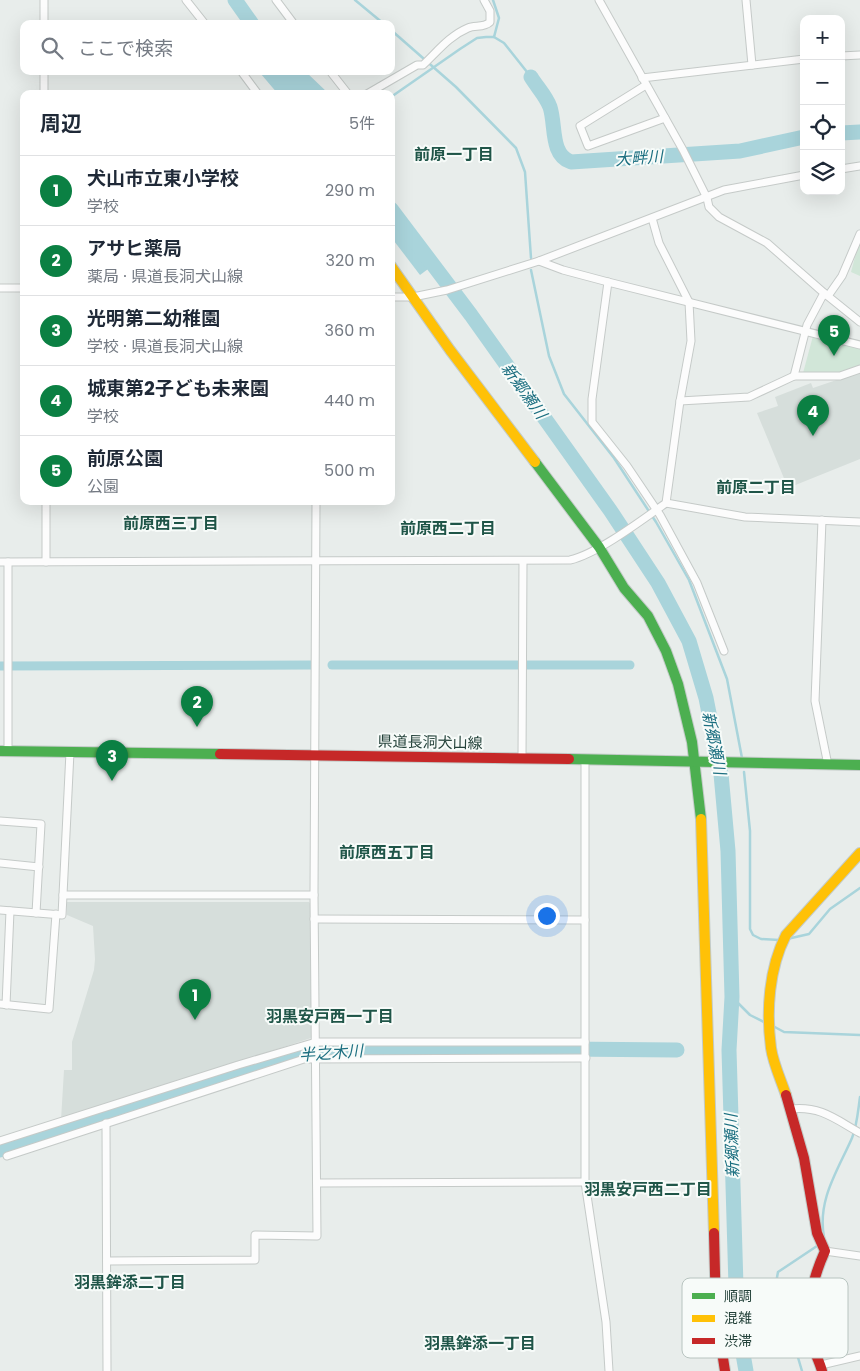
<!DOCTYPE html>
<html lang="ja">
<meta charset="utf-8">
<style>
body{margin:0;font-family:Poppins,"Noto Sans JP",sans-serif;background:#f6f6f7;color:#1f2937}
.controls{position:absolute;right:15px;top:15px;display:grid;overflow:hidden;border-radius:10px;box-shadow:0 5px 20px #0002}
.controls button{width:45px;height:45px;display:grid;place-items:center;padding:0;border:0;border-bottom:1px solid #e0e1e3;background:#fff;color:#1f2937;font:25px sans-serif}
.you{position:absolute;left:546px;top:915px;width:18px;height:18px;margin:-12px;border:4px solid #fff;border-radius:50%;background:#1a73e8;box-shadow:0 0 0 8px #1a73e833}
.badge{display:grid;place-items:center;width:32px;height:32px;border-radius:50%;background:#0b8043;color:#fff;font-size:16px;font-weight:700}
.pin{position:absolute;translate:-50% -41px;filter:drop-shadow(0 1px 2px #0008)}
.pin::after{content:'';position:absolute;top:26px;width:18px;height:15px;background:inherit;clip-path:polygon(0 0,100% 0,50% 100%)}
.list{margin:0;padding:0;list-style:none}
h2{display:flex;justify-content:space-between;align-items:center;height:65px;margin:0;padding:0 20px;font-size:21px}
h2 small{font-size:16px;font-weight:400;color:#747a83}
.list li{display:grid;grid-template-columns:32px 1fr auto;gap:15px;align-items:center;box-sizing:border-box;height:70px;padding:0 20px;border-top:1px solid #e0e1e3}
.list b{display:block;font-size:19px;white-space:nowrap}
.list p{margin:0;font-size:16px;white-space:nowrap;color:#747a83}
.list em{font-size:16px;font-style:normal;color:#747a83}
.icon{flex:none;width:28px;height:28px;fill:none;stroke:currentColor;stroke-width:2;stroke-linecap:round;stroke-linejoin:round}
.map{position:relative;flex:none;width:860px;height:1371px;overflow:hidden}
.search{position:absolute;background:#fff;box-shadow:0 5px 20px #0002;left:20px;top:20px;width:375px;height:55px;display:flex;align-items:center;gap:12px;box-sizing:border-box;padding:0 18px;border-radius:10px;color:#747a83;font-size:19px}
.panel{position:absolute;background:#fff;box-shadow:0 5px 20px #0002;left:20px;top:90px;width:375px;height:415px;border-radius:10px}
.map>svg:first-child{display:block}
.built{fill:#d6dedb}
.green{fill:#d1e6d8}
.water{fill:#a9d4db}
.lines{fill:none;stroke-linecap:round;stroke-linejoin:round}
.stream{stroke:#a9d4db;stroke-width:2.5}
.canal{stroke:#a9d4db;stroke-width:9}
.river{stroke:#a9d4db;stroke-width:15}
.street-casing{stroke:#c5cac8;stroke-width:9}
.fast-casing{stroke:#c3cbc8;stroke-width:12}
.slow-casing{stroke:#c3cbc8;stroke-width:12}
.jam-casing{stroke:#c3cbc8;stroke-width:12}
.street{stroke:#fcfcfc;stroke-width:7}
.fast{stroke:#4caf50;stroke-width:10}
.slow{stroke:#ffc107;stroke-width:10}
.jam{stroke:#c62828;stroke-width:10}
.labels{text-anchor:middle;dominant-baseline:central;stroke-width:4;stroke-linejoin:round;paint-order:stroke}
.street-label{font-size:15px;fill:#24423a;stroke:#f7fbf9}
.neighbourhood-label{font-size:16px;font-weight:bold;fill:#1f5548;stroke:#f7fbf9}
.water-label{font-size:16px;font-style:italic;fill:#1c6f80;stroke:#f7fbf9}
.key{fill:#f7fbf9;stroke:#b8c4c0;stroke-width:1}
.key-label{font-size:14px;fill:#24423a}
</style>
<div class="map">
<svg width="860" height="1371" viewBox="0 0 860 1371">
<rect width="100%" height="100%" fill="#e8edeb"/>
<g class="built">
<path d="M 860,372 L 860,459 L 788,488 L 757,413 L 778,406 L 775,397 L 811,383 L 813,388 Z"/>
<path d="M 67,902 L 309,902 L 311,905 L 311,1038 L 61,1120 L 64,1070 L 72,1070 L 72,1042 L 94,970 L 95,959 L 93,926 L 67,915 Z"/>
</g>
<g class="green">
<path d="M 860,238 L 860,276 L 851,272 Z"/>
<path d="M 813,336 L 860,347 L 860,365 L 836,373 L 803,373 Z"/>
</g>
<g class="water">
<path d="M 265,71 L 305,71 L 329,94 L 278,94 L 261,74 Z"/>
<path d="M 391,216 L 405,231 L 428,269 L 420,275 L 391,237 Z"/>
</g>
<g class="lines">
<g class="stream">
<path d="M 355,0 L 384,24"/>
<path d="M 493,0 L 499,18 L 494,37"/>
<path d="M 391,30 L 456,87 L 516,148 L 525,172 L 531,258"/>
<path d="M 391,97 L 460,49 L 477,38 L 486,37 L 494,37 L 504,43 L 531,77"/>
<path d="M 531,270 L 549,356 L 564,394 L 614,458 L 656,522 L 689,580 L 727,679 L 742,758"/>
<path d="M 744,772 L 750,831 L 750,929 L 753,935 L 761,939 L 779,940"/>
<path d="M 787,939 L 809,934 L 830,909 L 860,888"/>
<path d="M 732,997 L 750,1015 L 766,1023"/>
<path d="M 773,1026 L 784,1032 L 860,1035"/>
<path d="M 824,1237 C 817,1200 838,1170 852,1138 C 857,1126 858,1111 860,1097"/>
<path d="M 802,1371 L 794,1344 L 771,1310 L 778,1272 L 820,1244"/>
</g>
<g class="canal">
<path d="M 332,665 L 630,665"/>
<path d="M 0,666 L 311,665"/>
</g>
<g class="river">
<path d="M 235,0 L 252,24"/>
<path d="M 531,77 C 537,87 546,96 550,107 C 556,125 550,155 571,162 L 740,151 L 804,137"/>
<path d="M 841,133 L 860,132"/>
<path d="M 391,209 L 471,315 L 610,510 L 658,583 L 689,641 L 706,698 L 721,774 L 728,851 L 732,997 L 729,1050 L 737,1320 L 746,1371"/>
<path d="M 0,1150 L 72,1125 L 301,1053 L 328,1050 L 459,1048 L 677,1050"/>
</g>
<g class="street-casing">
<g id="street">
<path d="M 44,0 L 44,24"/>
<path d="M 186,0 L 205,24"/>
<path d="M 276,0 L 294,24"/>
<path d="M 599,0 L 683,150 L 707,198 L 709,207 L 719,217 L 767,243 L 824,293 L 807,325 L 794,376"/>
<path d="M 746,0 L 752,65"/>
<path d="M 841,56 L 860,55"/>
<path d="M 44,71 L 44,94"/>
<path d="M 241,71 L 258,94"/>
<path d="M 330,71 L 348,94"/>
<path d="M 642,78 L 804,59"/>
<path d="M 646,85 L 580,126 L 588,146 L 665,118"/>
<path d="M 367,94 L 417,65 L 423,65 C 437,52 449,36 468,28 C 475,25 484,28 490,22 L 490,11 L 484,0"/>
<path d="M 841,169 L 860,166"/>
<path d="M 652,218 L 659,243 L 689,302 L 691,341 L 680,401 L 666,503"/>
<path d="M 539,261 L 563,270 L 608,282 L 860,345"/>
<path d="M 608,282 L 592,399 L 592,422 L 627,466 L 660,515 L 697,583 L 724,651"/>
<path d="M 0,288 L 24,288"/>
<path d="M 824,293 L 860,322"/>
<path d="M 828,296 L 842,276 L 860,234"/>
<path d="M 391,297 L 413,297 L 447,290 L 539,261 L 724,190 L 804,175"/>
<path d="M 680,401 L 749,397 L 794,376 L 840,376 L 860,369"/>
<path d="M 46,501 L 46,562"/>
<path d="M 822,520 L 815,701 L 828,765"/>
<path d="M 0,562 L 570,560 C 597,554 642,520 666,503 L 745,517 L 860,522"/>
<path d="M 8,751 L 8,562"/>
<path d="M 522,758 L 523,561"/>
<path d="M 585,759 L 585,1182 L 606,1322 L 609,1371"/>
<path d="M 0,821 L 41,824 L 36,913"/>
<path d="M 0,863 L 39,867"/>
<path d="M 63,895 L 70,752"/>
<path d="M 0,910 L 62,915 L 63,895 L 314,895"/>
<path d="M 314,919 L 585,920"/>
<path d="M 0,1004 L 49,1009 L 56,914"/>
<path d="M 6,1005 L 10,911"/>
<path d="M 791,1109 C 821,1106 835,1119 860,1133"/>
<path d="M 106,1123 L 107,1371"/>
<path d="M 0,1141 L 238,1065 L 316,1042 L 585,1042"/>
<path d="M 7,1156 L 304,1059 L 586,1058"/>
<path d="M 317,1183 L 585,1182"/>
<path d="M 825,1251 L 860,1256"/>
<path d="M 107,1261 L 255,1260 L 255,1235 L 317,1236 L 314,895 L 316,501"/>
<path d="M 821,1365 L 860,1356"/>
</g>
</g>
<g class="fast-casing">
<g id="fast">
<path d="M 535,462 L 599,547 L 624,588 L 648,616 L 666,651 L 678,684 L 692,742 L 701,819"/>
<path d="M 0,751 L 220,754"/>
<path d="M 569,759 L 860,765"/>
</g>
</g>
<g class="slow-casing">
<g id="slow">
<path d="M 391,266 L 450,350 L 535,462"/>
<path d="M 701,819 L 714,1233"/>
<path d="M 786,1095 C 781,1080 773,1063 771,1048 C 766,1011 769,968 786,935 L 860,853"/>
</g>
</g>
<g class="jam-casing">
<g id="jam">
<path d="M 220,754 L 569,759"/>
<path d="M 786,1095 L 804,1158 L 817,1233 L 825,1251 C 813,1278 804,1308 810,1338 C 813,1350 819,1360 822,1371"/>
<path d="M 714,1233 L 716,1313 L 725,1371"/>
</g>
</g>
<use href="#street" class="street"/>
<use href="#fast" class="fast"/>
<use href="#slow" class="slow"/>
<use href="#jam" class="jam"/>
</g>
<g class="labels">
<g class="street-label">
<text transform="translate(430 742) rotate(1)">県道長洞犬山線</text>
</g>
<g class="neighbourhood-label">
<text x="454" y="154">前原一丁目</text>
<text x="756" y="487">前原二丁目</text>
<text x="171" y="523">前原西三丁目</text>
<text x="448" y="528">前原西二丁目</text>
<text x="387" y="852">前原西五丁目</text>
<text x="330" y="1016">羽黒安戸西一丁目</text>
<text x="648" y="1189">羽黒安戸西二丁目</text>
<text x="130" y="1282">羽黒鉾添二丁目</text>
<text x="480" y="1343">羽黒鉾添一丁目</text>
</g>
<g class="water-label">
<text transform="translate(639 158) rotate(-4)">大畔川</text>
<text transform="translate(524 391) rotate(54)">新郷瀬川</text>
<text transform="translate(714 743) rotate(79)">新郷瀬川</text>
<text transform="translate(331 1053) rotate(-4)">半之木川</text>
<text transform="translate(732 1146) rotate(-92)">新郷瀬川</text>
</g>
</g>
<rect x="682" y="1278" width="166" height="80" rx="8" class="key"/>
<rect x="692" y="1293" width="23" height="6" fill="#4caf50"/>
<rect x="692" y="1315" width="23" height="7" fill="#ffc107"/>
<rect x="692" y="1338" width="23" height="6" fill="#c62828"/>
<g class="key-label">
<text x="724" y="1301">順調</text>
<text x="724" y="1323">混雑</text>
<text x="724" y="1346">渋滞</text>
</g>
</svg>
<div class="controls">
<button>+</button>
<button>−</button>
<button><svg class="icon" aria-label="locate" viewBox="0 0 24 24"><circle cx="12" cy="12" r="6"/><path d="M12 2v4M12 18v4M2 12h4M18 12h4"/></svg></button>
<button><svg class="icon" aria-label="layers" viewBox="0 0 24 24"><path d="M12 4l9 5-9 5-9-5zM3 14l9 5 9-5"/></svg></button>
</div>
<div class="you"></div>
<div class="pin badge" style="left:195px;top:1020px">1</div>
<div class="pin badge" style="left:197px;top:727px">2</div>
<div class="pin badge" style="left:112px;top:781px">3</div>
<div class="pin badge" style="left:813px;top:436px">4</div>
<div class="pin badge" style="left:834px;top:356px">5</div>
<div class="search"><svg class="icon" aria-label="search" viewBox="0 0 24 24"><circle cx="10" cy="10" r="6"/><path d="M15 15l6 6"/></svg>ここで検索</div>
<section class="panel">
<h2>周辺<small>5件</small></h2>
<ul class="list">
<li><span class="badge">1</span><div><b>犬山市立東小学校</b><p>学校</p></div><em>290 m</em></li>
<li><span class="badge">2</span><div><b>アサヒ薬局</b><p>薬局 · 県道長洞犬山線</p></div><em>320 m</em></li>
<li><span class="badge">3</span><div><b>光明第二幼稚園</b><p>学校 · 県道長洞犬山線</p></div><em>360 m</em></li>
<li><span class="badge">4</span><div><b>城東第2子ども未来園</b><p>学校</p></div><em>440 m</em></li>
<li><span class="badge">5</span><div><b>前原公園</b><p>公園</p></div><em>500 m</em></li>
</ul>
</section>
</div>
